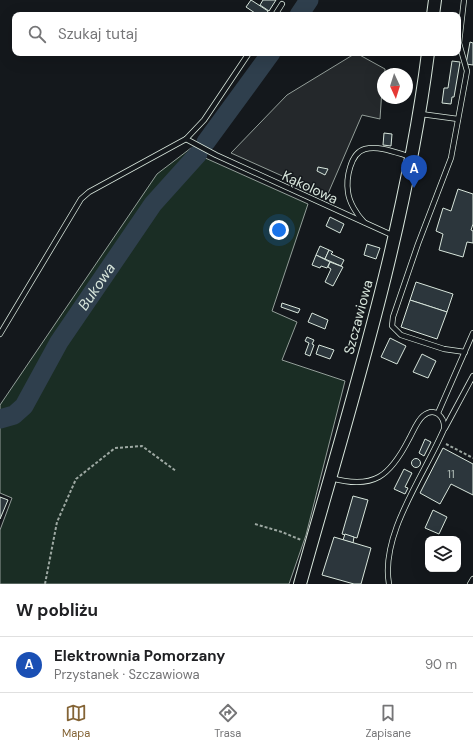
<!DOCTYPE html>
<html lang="pl">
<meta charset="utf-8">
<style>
body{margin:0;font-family:"DM Sans",sans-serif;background:#f6f6f6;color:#202124}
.controls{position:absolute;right:12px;bottom:12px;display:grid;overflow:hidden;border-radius:8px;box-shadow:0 4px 16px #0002}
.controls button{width:36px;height:36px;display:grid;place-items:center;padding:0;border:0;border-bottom:1px solid #e0e0e0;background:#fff;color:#202124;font:20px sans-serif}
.compass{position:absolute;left:377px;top:68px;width:36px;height:36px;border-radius:50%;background:#fff;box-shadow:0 4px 16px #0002;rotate:176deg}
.you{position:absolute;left:279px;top:230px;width:14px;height:14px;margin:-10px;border:3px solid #fff;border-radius:50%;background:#1a73e8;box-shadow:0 0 0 6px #1a73e833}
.badge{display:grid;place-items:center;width:26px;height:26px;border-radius:50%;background:#846436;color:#fff;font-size:13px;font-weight:700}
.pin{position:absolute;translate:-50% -33px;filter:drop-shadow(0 1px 2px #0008)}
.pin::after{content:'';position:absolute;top:21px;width:14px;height:12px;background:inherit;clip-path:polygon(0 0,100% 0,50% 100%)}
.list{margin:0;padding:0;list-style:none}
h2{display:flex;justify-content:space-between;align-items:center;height:52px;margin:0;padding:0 16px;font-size:17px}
h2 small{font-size:13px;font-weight:400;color:#757577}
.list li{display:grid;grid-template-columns:26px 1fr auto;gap:12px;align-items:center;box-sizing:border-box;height:56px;padding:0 16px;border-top:1px solid #e0e0e0}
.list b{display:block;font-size:15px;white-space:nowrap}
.list p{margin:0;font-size:13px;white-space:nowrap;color:#757577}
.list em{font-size:13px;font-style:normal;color:#757577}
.icon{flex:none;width:22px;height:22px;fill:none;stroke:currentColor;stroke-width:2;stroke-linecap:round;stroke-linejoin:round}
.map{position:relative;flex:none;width:473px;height:584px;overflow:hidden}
.search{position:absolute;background:#fff;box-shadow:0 4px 16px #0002;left:12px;right:12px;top:12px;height:44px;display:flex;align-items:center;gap:10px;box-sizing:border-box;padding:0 14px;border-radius:8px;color:#757577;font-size:15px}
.sheet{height:108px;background:#fff}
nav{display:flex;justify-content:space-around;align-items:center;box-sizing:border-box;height:56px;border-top:1px solid #e0e0e0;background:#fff;font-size:11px;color:#757577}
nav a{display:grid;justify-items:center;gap:2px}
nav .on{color:#846436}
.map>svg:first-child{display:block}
.green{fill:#1a2d24;stroke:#939e99}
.parking{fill:#24282b;stroke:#939e99}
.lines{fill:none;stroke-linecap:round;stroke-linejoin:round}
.river{stroke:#2f3f4d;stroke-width:19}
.building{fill:#2c363c;stroke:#d8e6dc}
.service-casing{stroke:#d8e6dc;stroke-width:6}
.tertiary-casing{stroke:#d8e6dc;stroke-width:14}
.path{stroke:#9da8a2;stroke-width:2;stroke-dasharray:3 2;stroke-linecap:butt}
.service{stroke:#14181c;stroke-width:4.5}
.tertiary{stroke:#14181c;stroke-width:12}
.labels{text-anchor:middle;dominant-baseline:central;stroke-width:3;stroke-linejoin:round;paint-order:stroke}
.number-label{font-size:12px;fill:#adbab4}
.street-label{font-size:14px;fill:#d8e6dc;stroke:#14181c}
.water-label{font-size:15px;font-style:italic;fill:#d8e6dc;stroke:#14181c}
</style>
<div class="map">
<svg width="473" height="584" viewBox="0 0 473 584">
<rect width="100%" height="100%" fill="#14181c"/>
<path class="green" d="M 191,148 L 203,157 L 308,204 L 272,311 L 297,322 L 282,360 L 345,381 L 306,535 L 289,584 L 0,584 L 0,530 L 12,498 L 0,493 L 0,405 L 157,174 Z"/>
<path class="parking" d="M 356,53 L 385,69 L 385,74 L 383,74 L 380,119 L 362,115 L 327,196 L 231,153 L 287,95 Z"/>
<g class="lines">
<g class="river">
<path d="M 299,15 L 309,0"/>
<path d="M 206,142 L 271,53"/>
<path id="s1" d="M 0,419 L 14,415 L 24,406 L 59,342 L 153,204 L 198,154"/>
</g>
</g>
<g class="building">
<path d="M 251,0 L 268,11 L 265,15 L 258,15 L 246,7 Z"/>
<path d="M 263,0 L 276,0 L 269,11 L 260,5 Z"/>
<path d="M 470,42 L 473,43 L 473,65 L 466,64 Z"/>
<path d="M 452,61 L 460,62 L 454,97 L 452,97 L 451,104 L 442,103 L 444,88 L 448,88 Z"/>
<path d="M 384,133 L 392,134 L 391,146 L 383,145 Z"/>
<path d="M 318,167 L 328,169 L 325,175 L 317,171 Z"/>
<path d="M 458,189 L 473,194 L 473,224 L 471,230 L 473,231 L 473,243 L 467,242 L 463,257 L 439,250 L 443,234 L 436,231 L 443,208 L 451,211 Z"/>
<path d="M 330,217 L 344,224 L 340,233 L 326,226 Z"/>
<path d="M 367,244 L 380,248 L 376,259 L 364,255 Z"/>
<path d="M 320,246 L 329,250 L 325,259 L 316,255 Z"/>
<path d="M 329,250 L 333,252 L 331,254 L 344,260 L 341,266 L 325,259 Z"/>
<path d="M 316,255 L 330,262 L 327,268 L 321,266 L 320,268 L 312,265 Z"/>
<path d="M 330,262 L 343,267 L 333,286 L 325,282 L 331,269 L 328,267 Z"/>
<path d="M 416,282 L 453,294 L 447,312 L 410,300 Z"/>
<path d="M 410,300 L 447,312 L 437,339 L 401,327 Z"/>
<path d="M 282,303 L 300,309 L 298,313 L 281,307 Z"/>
<path d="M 312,313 L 328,320 L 325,329 L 308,322 Z"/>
<path d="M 307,337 L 314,340 L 312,344 L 314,345 L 310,356 L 305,354 L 309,343 L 305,341 Z"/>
<path d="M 390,338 L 406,346 L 397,364 L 381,357 Z"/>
<path d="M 319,345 L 334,350 L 330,359 L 316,354 Z"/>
<path d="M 422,354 L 436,361 L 428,378 L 413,372 Z"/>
<path d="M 425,439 L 431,442 L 424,456 L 419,453 Z"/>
<path d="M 443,448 L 473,464 L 473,495 L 451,484 L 440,504 L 420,493 Z"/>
<circle cx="416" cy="463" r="4.5"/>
<path d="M 404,469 L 412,473 L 405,487 L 408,488 L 405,494 L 394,489 Z"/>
<path d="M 353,496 L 368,500 L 357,538 L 342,534 Z"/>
<path d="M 0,497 L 8,500 L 0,519 Z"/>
<path d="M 433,510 L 447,517 L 439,534 L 425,528 Z"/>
<path d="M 345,534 L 354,537 L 353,543 L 343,540 Z"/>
<path d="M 334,537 L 371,548 L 361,584 L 354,584 L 322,575 Z"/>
</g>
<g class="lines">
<g class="service-casing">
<g id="service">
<path d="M 464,0 L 459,43 L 467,71 L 451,158 L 418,244 L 393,317 L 392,326 L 401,335 L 444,349 L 465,352"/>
<path d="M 275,15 L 282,4"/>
<path d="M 421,114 L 458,119"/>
<path d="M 186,139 L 216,155 L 394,236"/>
<path d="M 364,222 C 357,215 349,202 348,192 C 346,179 350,153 365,149 C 379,145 397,153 411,157"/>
<path d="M 0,334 L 81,199 L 89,192 L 186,139 L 204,120 L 249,53"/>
<path d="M 438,413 L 473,333"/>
<path d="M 445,428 L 473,376"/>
<path d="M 331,478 C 374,490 390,476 409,439 C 413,432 417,421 423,416 C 435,406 445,417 444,429 C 425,474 380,534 389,584"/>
<path d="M 470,584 L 473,579"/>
</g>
</g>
<g class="tertiary-casing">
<g id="tertiary">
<path d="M 433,15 L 435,0"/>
<path d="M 300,584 C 349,409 405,234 428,53"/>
</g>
</g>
<g class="path">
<path d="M 446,444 L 473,458"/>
<path d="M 255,524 L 282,532 L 301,540"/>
<path d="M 45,584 L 57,522 L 76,479 L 115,448 L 142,446 L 176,471"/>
</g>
<use href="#service" class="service"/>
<use href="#tertiary" class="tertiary"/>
</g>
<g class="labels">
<g class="number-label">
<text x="451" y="474">11</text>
</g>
<g class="street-label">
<text transform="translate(310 187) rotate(25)">Kąkolowa</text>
<text transform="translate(358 317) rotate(-75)">Szczawiowa</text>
</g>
<g class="water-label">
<text stroke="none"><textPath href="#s1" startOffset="168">Bukowa</textPath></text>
</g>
</g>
</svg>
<div class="controls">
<button><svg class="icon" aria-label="layers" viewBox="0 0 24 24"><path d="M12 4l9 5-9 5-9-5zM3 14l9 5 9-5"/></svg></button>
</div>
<svg class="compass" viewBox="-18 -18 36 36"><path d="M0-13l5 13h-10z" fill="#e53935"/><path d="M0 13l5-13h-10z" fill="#757577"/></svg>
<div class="you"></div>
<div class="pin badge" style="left:414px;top:188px;background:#1a4fb4">A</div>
<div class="search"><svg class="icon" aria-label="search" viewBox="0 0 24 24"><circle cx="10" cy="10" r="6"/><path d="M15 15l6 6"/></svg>Szukaj tutaj</div>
</div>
<section class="sheet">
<h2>W pobliżu<small></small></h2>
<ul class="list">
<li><span class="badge" style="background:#1a4fb4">A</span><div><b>Elektrownia Pomorzany</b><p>Przystanek · Szczawiowa</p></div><em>90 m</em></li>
</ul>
</section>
<nav>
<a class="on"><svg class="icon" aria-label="map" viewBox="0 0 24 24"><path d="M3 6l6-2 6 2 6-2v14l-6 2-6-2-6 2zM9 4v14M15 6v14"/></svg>Mapa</a>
<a><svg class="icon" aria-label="directions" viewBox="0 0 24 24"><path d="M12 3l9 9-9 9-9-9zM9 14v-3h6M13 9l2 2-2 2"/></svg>Trasa</a>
<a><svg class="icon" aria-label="saved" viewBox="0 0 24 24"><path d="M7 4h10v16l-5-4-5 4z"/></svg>Zapisane</a>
</nav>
